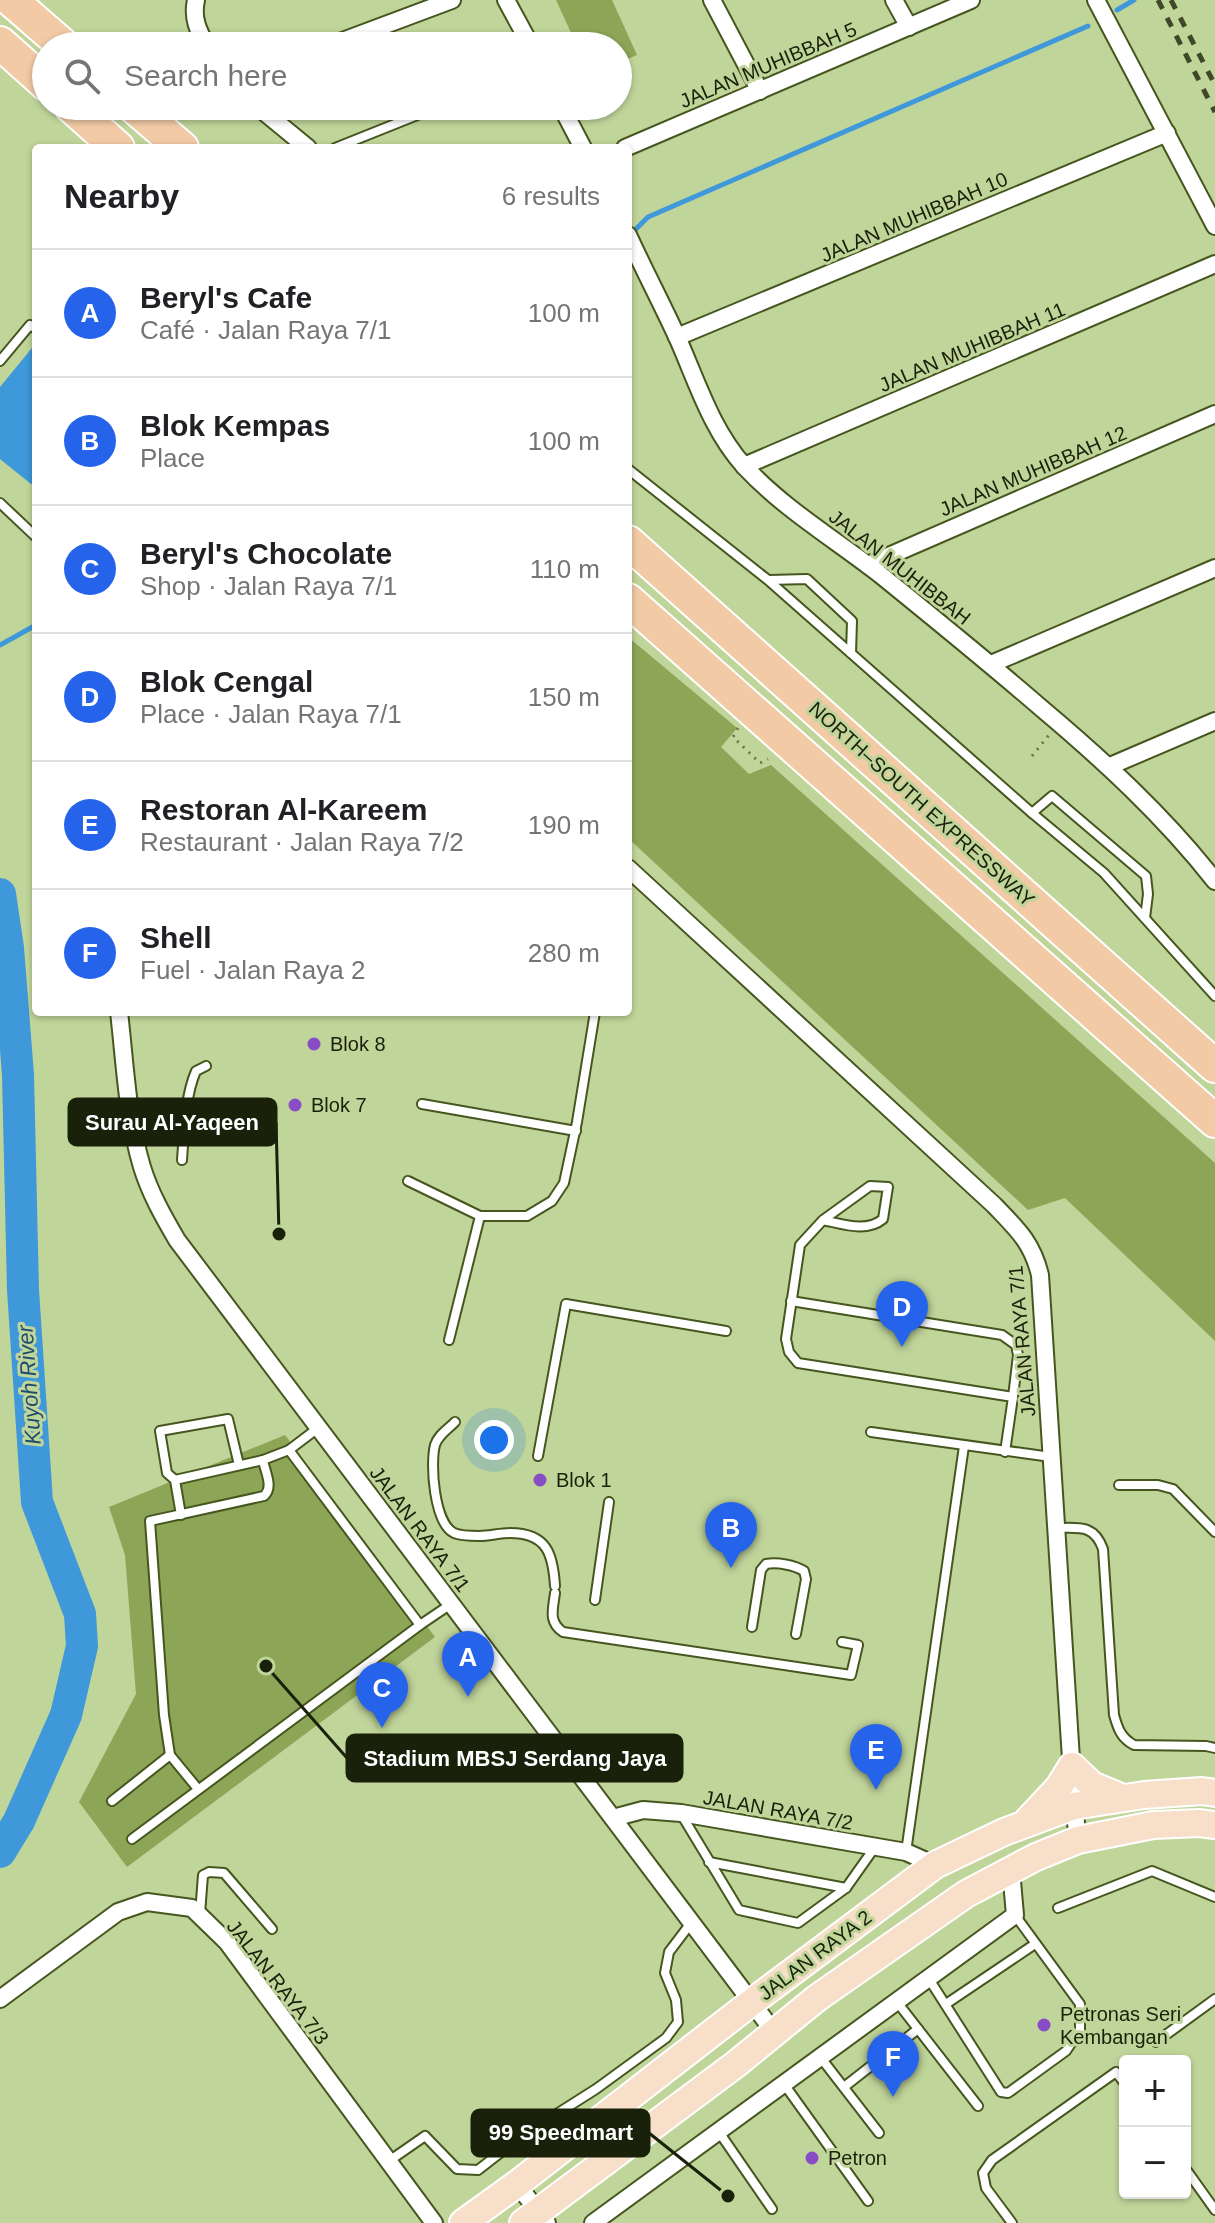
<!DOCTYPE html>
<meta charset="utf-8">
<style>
body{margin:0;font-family:Helvetica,sans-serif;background:#f6f6f6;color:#202124}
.controls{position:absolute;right:24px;bottom:24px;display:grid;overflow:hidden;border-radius:8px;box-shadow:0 2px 6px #0004}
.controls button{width:72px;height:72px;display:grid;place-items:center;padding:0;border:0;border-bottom:2px solid #e0e0e0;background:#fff;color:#202124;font:40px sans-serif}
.you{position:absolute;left:494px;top:1440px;width:28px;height:28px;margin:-20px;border:6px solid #fff;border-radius:50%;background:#1a73e8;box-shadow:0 0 0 12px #1a73e833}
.badge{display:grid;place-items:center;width:52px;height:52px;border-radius:50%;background:#2563eb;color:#fff;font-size:26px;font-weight:700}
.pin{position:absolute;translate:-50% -66px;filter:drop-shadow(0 2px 4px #0008)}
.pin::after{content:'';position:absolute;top:42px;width:28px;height:24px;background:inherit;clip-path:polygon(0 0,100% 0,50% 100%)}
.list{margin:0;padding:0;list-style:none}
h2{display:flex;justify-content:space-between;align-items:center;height:104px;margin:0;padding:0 32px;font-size:34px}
h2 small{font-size:26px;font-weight:400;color:#757577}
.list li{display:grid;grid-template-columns:52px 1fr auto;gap:24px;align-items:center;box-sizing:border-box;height:128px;padding:0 32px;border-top:2px solid #e0e0e0}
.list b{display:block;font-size:30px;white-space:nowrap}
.list p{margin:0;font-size:26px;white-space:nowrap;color:#757577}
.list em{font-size:26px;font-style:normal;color:#757577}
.icon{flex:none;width:44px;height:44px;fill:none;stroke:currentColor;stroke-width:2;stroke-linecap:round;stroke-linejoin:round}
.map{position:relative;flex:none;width:1215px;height:2223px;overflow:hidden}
.search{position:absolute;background:#fff;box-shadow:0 2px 6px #0004;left:32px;top:32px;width:600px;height:88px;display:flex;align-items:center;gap:20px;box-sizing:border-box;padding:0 28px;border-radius:44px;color:#757577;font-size:30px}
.panel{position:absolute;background:#fff;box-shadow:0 2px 6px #0004;left:32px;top:144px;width:600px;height:872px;border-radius:8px}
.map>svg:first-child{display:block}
.green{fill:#8ca556}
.water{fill:#3e98d9}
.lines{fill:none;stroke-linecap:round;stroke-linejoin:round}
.stream{stroke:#3e98d9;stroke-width:5}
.river{stroke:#3e98d9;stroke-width:32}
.service-casing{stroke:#46561f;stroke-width:12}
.minor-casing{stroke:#46561f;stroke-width:20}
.primary-casing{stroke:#fff;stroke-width:30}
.motorway-casing{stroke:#fff;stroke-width:36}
.path{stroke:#68754d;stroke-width:3;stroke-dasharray:2 6;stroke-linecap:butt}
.service{stroke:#fff;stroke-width:8}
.minor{stroke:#fff;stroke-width:16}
.primary{stroke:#f7dfca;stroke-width:26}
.motorway{stroke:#f2caa6;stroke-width:32}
.rail{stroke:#3f492a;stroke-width:5;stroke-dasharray:10 10;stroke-linecap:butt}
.poi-dot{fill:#884dc4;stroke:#c0d59a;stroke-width:3}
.labels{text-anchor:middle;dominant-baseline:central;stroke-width:6;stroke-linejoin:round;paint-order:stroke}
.street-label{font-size:20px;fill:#1a210a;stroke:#c0d59a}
.poi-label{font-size:20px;fill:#1a210a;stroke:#c0d59a;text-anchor:start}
.water-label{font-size:22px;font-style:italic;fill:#1e4c6e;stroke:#c0d59a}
.leader{fill:none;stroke:#1a210a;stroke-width:3}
.callout-dot{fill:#1a210a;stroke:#c0d59a;stroke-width:3}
.callout{fill:#1a210a;stroke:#1a210a;stroke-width:3}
.callout-label{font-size:22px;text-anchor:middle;font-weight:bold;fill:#fff}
</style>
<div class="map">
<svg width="1215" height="2223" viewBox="0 0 1215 2223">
<rect width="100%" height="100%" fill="#c0d59a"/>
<g class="green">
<path d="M 556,0 L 612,0 L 637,55 L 618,63 L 618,46 L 577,46 Z"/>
<path d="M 628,637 L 737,728 L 721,747 L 749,774 L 771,765 L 1215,1163 L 1215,1341 L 1065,1198 L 1028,1210 L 628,838 Z"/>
<path d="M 285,1435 L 435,1637 L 127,1867 L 79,1802 L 136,1694 L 125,1555 L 109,1507 Z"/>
</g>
<path class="water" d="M 36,343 L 36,488 L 0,459 L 0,387 Z"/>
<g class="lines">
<g class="stream">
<path d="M 1117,10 L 1134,0"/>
<path d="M 631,234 L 648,217 L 1088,26"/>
<path d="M 0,645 L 36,625"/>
</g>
<path class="river" d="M 0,894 L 8,948 L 18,1075 L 23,1290 L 37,1502 L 80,1614 L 82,1646 L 66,1715 L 19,1821 L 0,1852"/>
<g class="service-casing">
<g id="service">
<path d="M 335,148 L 440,106"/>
<path d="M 0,361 L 30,325 L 36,329"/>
<path d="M 628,469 L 768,580 L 1032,813 L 1104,873 L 1215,996"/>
<path d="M 0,503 L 36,537"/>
<path d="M 769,580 L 807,579 L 852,621 L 851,653"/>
<path d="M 1032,813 L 1052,796 L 1146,876 L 1148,894 L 1145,918"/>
<path d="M 422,1104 L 576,1131"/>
<path d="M 182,1160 C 184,1133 185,1096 196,1071 L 206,1066"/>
<path d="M 408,1181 L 480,1216 L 449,1340"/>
<path d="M 480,1216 L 527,1216 L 552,1201 L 564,1183 L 577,1122 L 595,1012"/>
<path d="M 823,1220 C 843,1224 866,1233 883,1219 L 888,1187 L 870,1186 L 823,1220 L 800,1245 L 786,1339 L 789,1352 L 798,1363 L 1013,1397 L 1005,1452"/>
<path d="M 791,1301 L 1002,1335 L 1016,1345 L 1018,1355 L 1013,1397"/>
<path d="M 455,1422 C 448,1429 438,1435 435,1445 C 430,1464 434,1523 454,1533 C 461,1536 472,1536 479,1536 C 489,1536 500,1533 510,1533 C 547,1533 553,1554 555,1586"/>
<path d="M 871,1432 L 1051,1457"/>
<path d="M 289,1450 L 420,1625"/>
<path d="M 538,1456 L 566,1304 L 726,1331"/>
<path d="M 175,1480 L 167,1473 L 160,1431 L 228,1419 L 239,1465"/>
<path d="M 1119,1485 L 1158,1485 L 1173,1489 L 1215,1532"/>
<path d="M 181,1515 L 175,1480 L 263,1460 L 289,1450 L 318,1428"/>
<path d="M 1056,1528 C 1079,1528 1094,1524 1103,1549 L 1114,1715 C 1118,1729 1121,1738 1134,1745 L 1206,1746 L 1215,1748"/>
<path d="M 555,1593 C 553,1609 548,1622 563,1632 L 851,1675 L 858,1645 L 842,1642"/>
<path d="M 595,1600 L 609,1502"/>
<path d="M 752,1627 L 761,1570 L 766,1564 C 778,1562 794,1565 804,1571 L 806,1579 L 796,1634"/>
<path d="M 198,1789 L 170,1755 L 164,1715 L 150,1521 L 264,1496 C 274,1487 265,1472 263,1460"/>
<path d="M 112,1801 L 170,1755"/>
<path d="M 681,1814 L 739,1910 L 798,1923 L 846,1888 L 875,1847"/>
<path d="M 132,1839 L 420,1625 L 451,1604"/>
<path d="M 906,1852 L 964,1446"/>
<path d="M 709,1862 L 846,1888"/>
<path d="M 1058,1908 L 1152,1871 L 1215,1897"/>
<path d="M 200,1914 L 203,1875 L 209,1872 L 224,1873 L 272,1929"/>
<path d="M 929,1979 L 1001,2092 L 1008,2093 L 1066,2051 L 1080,2030 L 1080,2004 L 1015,1915"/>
<path d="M 897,2002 L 978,2106"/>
<path d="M 946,2004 L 1035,1944"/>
<path d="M 1156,2042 L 1215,1999"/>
<path d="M 821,2058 L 879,2133"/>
<path d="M 784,2084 L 868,2201"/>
<path d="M 844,2087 L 918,2029"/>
<path d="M 719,2132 L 772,2209"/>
<path d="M 389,2161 L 425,2136 L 457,2169 L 478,2170 L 522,2136 L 596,2089 L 666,2038 L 678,2022 L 676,2000 L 665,1973 L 669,1952 L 691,1923"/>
<path d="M 1185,2168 L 1215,2210"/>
<path d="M 1012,2223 L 986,2188 L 983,2173 L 992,2160 L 1116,2072 L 1125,2084"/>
</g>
</g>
<g class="minor-casing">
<g id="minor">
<path d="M 196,0 C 192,18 198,31 207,46"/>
<path d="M 506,0 L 531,46"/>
<path d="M 712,0 L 760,91"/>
<path d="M 894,0 L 909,27"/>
<path d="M 1096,0 L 1215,226"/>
<path d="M 329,46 L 452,0"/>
<path d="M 257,106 L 308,148"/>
<path d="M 561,106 L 583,148"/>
<path d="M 625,148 L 971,0"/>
<path d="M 628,235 C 644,270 662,304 678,339 C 697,382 712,431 745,467 C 784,509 836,540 882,576 C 935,619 988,662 1040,707 C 1103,760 1164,816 1215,881"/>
<path d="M 677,337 L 1167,133"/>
<path d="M 744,466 L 1215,264"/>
<path d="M 868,565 L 1215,414"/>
<path d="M 991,664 L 1215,568"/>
<path d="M 1110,766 L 1215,721"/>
<path d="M 628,868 L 994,1205 C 1017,1229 1032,1242 1040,1275 L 1074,1806 L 1078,1840"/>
<path d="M 119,1012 C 125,1063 127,1117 142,1167 C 150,1193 163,1216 177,1240 L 774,2032"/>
<path d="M 613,1818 L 643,1810 L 681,1813 L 906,1852 L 935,1865"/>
<path d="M 0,1999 L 118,1912 L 147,1902 L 192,1908 L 227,1942 L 434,2223"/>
<path d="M 517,2184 L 547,2223"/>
<path d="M 593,2223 L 1015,1915 L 1011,1870"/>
</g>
</g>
<g class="primary-casing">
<g id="primary">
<path d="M 1029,1819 L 1059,1787 L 1072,1766 L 1092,1785 L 1123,1798"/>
<path d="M 463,2223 L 517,2184 L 752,2002 L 935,1865 L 1004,1832 L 1074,1806 L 1144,1795 L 1202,1791 L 1215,1793"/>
<path d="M 523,2223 L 736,2064 L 817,1998 L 966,1894 L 1036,1857 L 1078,1840 L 1153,1825 L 1199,1823 L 1215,1825"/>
</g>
</g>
<g class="motorway-casing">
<g id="motorway">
<path d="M 11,0 L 64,46"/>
<path d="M 0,43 L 46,84"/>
<path d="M 71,106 L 118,148"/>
<path d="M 133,106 L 182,148"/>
<path d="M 628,542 L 1215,1066"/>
<path d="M 628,600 L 1215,1121"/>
</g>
</g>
<g class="path">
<path d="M 738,728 L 733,737 L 760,763 L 768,759"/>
<path d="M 1032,756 L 1049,735"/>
</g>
<use href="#service" class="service"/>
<use href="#minor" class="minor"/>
<use href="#primary" class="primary"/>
<use href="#motorway" class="motorway"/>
<g class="rail">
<path d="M 1158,0 L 1215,112"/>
<path d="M 1171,0 L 1215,85"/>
</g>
</g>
<g class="poi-dot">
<circle cx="314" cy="1044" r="8"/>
<circle cx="295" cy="1105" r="8"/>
<circle cx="540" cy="1480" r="8"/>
<circle cx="1044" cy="2025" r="8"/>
<circle cx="812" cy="2158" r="8"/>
</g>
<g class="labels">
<g class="street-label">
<text transform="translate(768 65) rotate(-23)">JALAN MUHIBBAH 5</text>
<text transform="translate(914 217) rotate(-23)">JALAN MUHIBBAH 10</text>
<text transform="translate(972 347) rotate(-23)">JALAN MUHIBBAH 11</text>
<text transform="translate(1033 471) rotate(-23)">JALAN MUHIBBAH 12</text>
<text transform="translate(900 567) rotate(38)">JALAN MUHIBBAH</text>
<text transform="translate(922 804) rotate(42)">NORTH–SOUTH EXPRESSWAY</text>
<text transform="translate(1022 1341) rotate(-95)">JALAN RAYA 7/1</text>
<text transform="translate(420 1529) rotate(53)">JALAN RAYA 7/1</text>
<text transform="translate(778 1810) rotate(10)">JALAN RAYA 7/2</text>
<text transform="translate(815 1955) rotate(-37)">JALAN RAYA 2</text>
<text transform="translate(278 1982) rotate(52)">JALAN RAYA 7/3</text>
</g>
<g class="poi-label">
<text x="330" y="1044">Blok 8</text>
<text x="311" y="1105">Blok 7</text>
<text x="556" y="1480">Blok 1</text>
<text x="1060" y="2014">Petronas Seri<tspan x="1060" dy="23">Kembangan</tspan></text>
<text x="828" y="2158">Petron</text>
</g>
<g class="water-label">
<text transform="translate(29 1385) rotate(-94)">Kuyoh River</text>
</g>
</g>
<path class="leader" d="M279 1234L276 1122M266 1666L347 1758M728 2196L649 2133"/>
<g class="callout-dot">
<circle cx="279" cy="1234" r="8"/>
<circle cx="266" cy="1666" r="8"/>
<circle cx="728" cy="2196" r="8"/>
</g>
<g class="callout">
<rect x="69" y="1099" width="207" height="46" rx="8"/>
<rect x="347" y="1735" width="335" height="46" rx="8"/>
<rect x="472" y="2110" width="177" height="46" rx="8"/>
</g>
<g class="callout-label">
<text x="172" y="1130">Surau Al-Yaqeen</text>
<text x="515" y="1766">Stadium MBSJ Serdang Jaya</text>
<text x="561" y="2140">99 Speedmart</text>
</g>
</svg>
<div class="controls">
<button>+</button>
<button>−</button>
</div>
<div class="you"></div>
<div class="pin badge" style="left:468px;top:1697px">A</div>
<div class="pin badge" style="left:731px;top:1568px">B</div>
<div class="pin badge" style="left:382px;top:1728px">C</div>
<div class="pin badge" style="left:902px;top:1347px">D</div>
<div class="pin badge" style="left:876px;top:1790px">E</div>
<div class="pin badge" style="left:893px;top:2097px">F</div>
<div class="search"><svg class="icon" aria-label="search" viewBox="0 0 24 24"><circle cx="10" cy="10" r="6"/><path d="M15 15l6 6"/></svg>Search here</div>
<section class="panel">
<h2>Nearby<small>6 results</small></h2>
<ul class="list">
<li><span class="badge">A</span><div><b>Beryl's Cafe</b><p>Café · Jalan Raya 7/1</p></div><em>100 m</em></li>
<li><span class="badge">B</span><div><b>Blok Kempas</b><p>Place</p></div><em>100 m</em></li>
<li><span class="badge">C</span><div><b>Beryl's Chocolate</b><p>Shop · Jalan Raya 7/1</p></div><em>110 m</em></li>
<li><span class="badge">D</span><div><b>Blok Cengal</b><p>Place · Jalan Raya 7/1</p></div><em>150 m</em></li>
<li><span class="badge">E</span><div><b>Restoran Al-Kareem</b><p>Restaurant · Jalan Raya 7/2</p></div><em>190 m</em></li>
<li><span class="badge">F</span><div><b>Shell</b><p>Fuel · Jalan Raya 2</p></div><em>280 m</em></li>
</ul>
</section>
</div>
